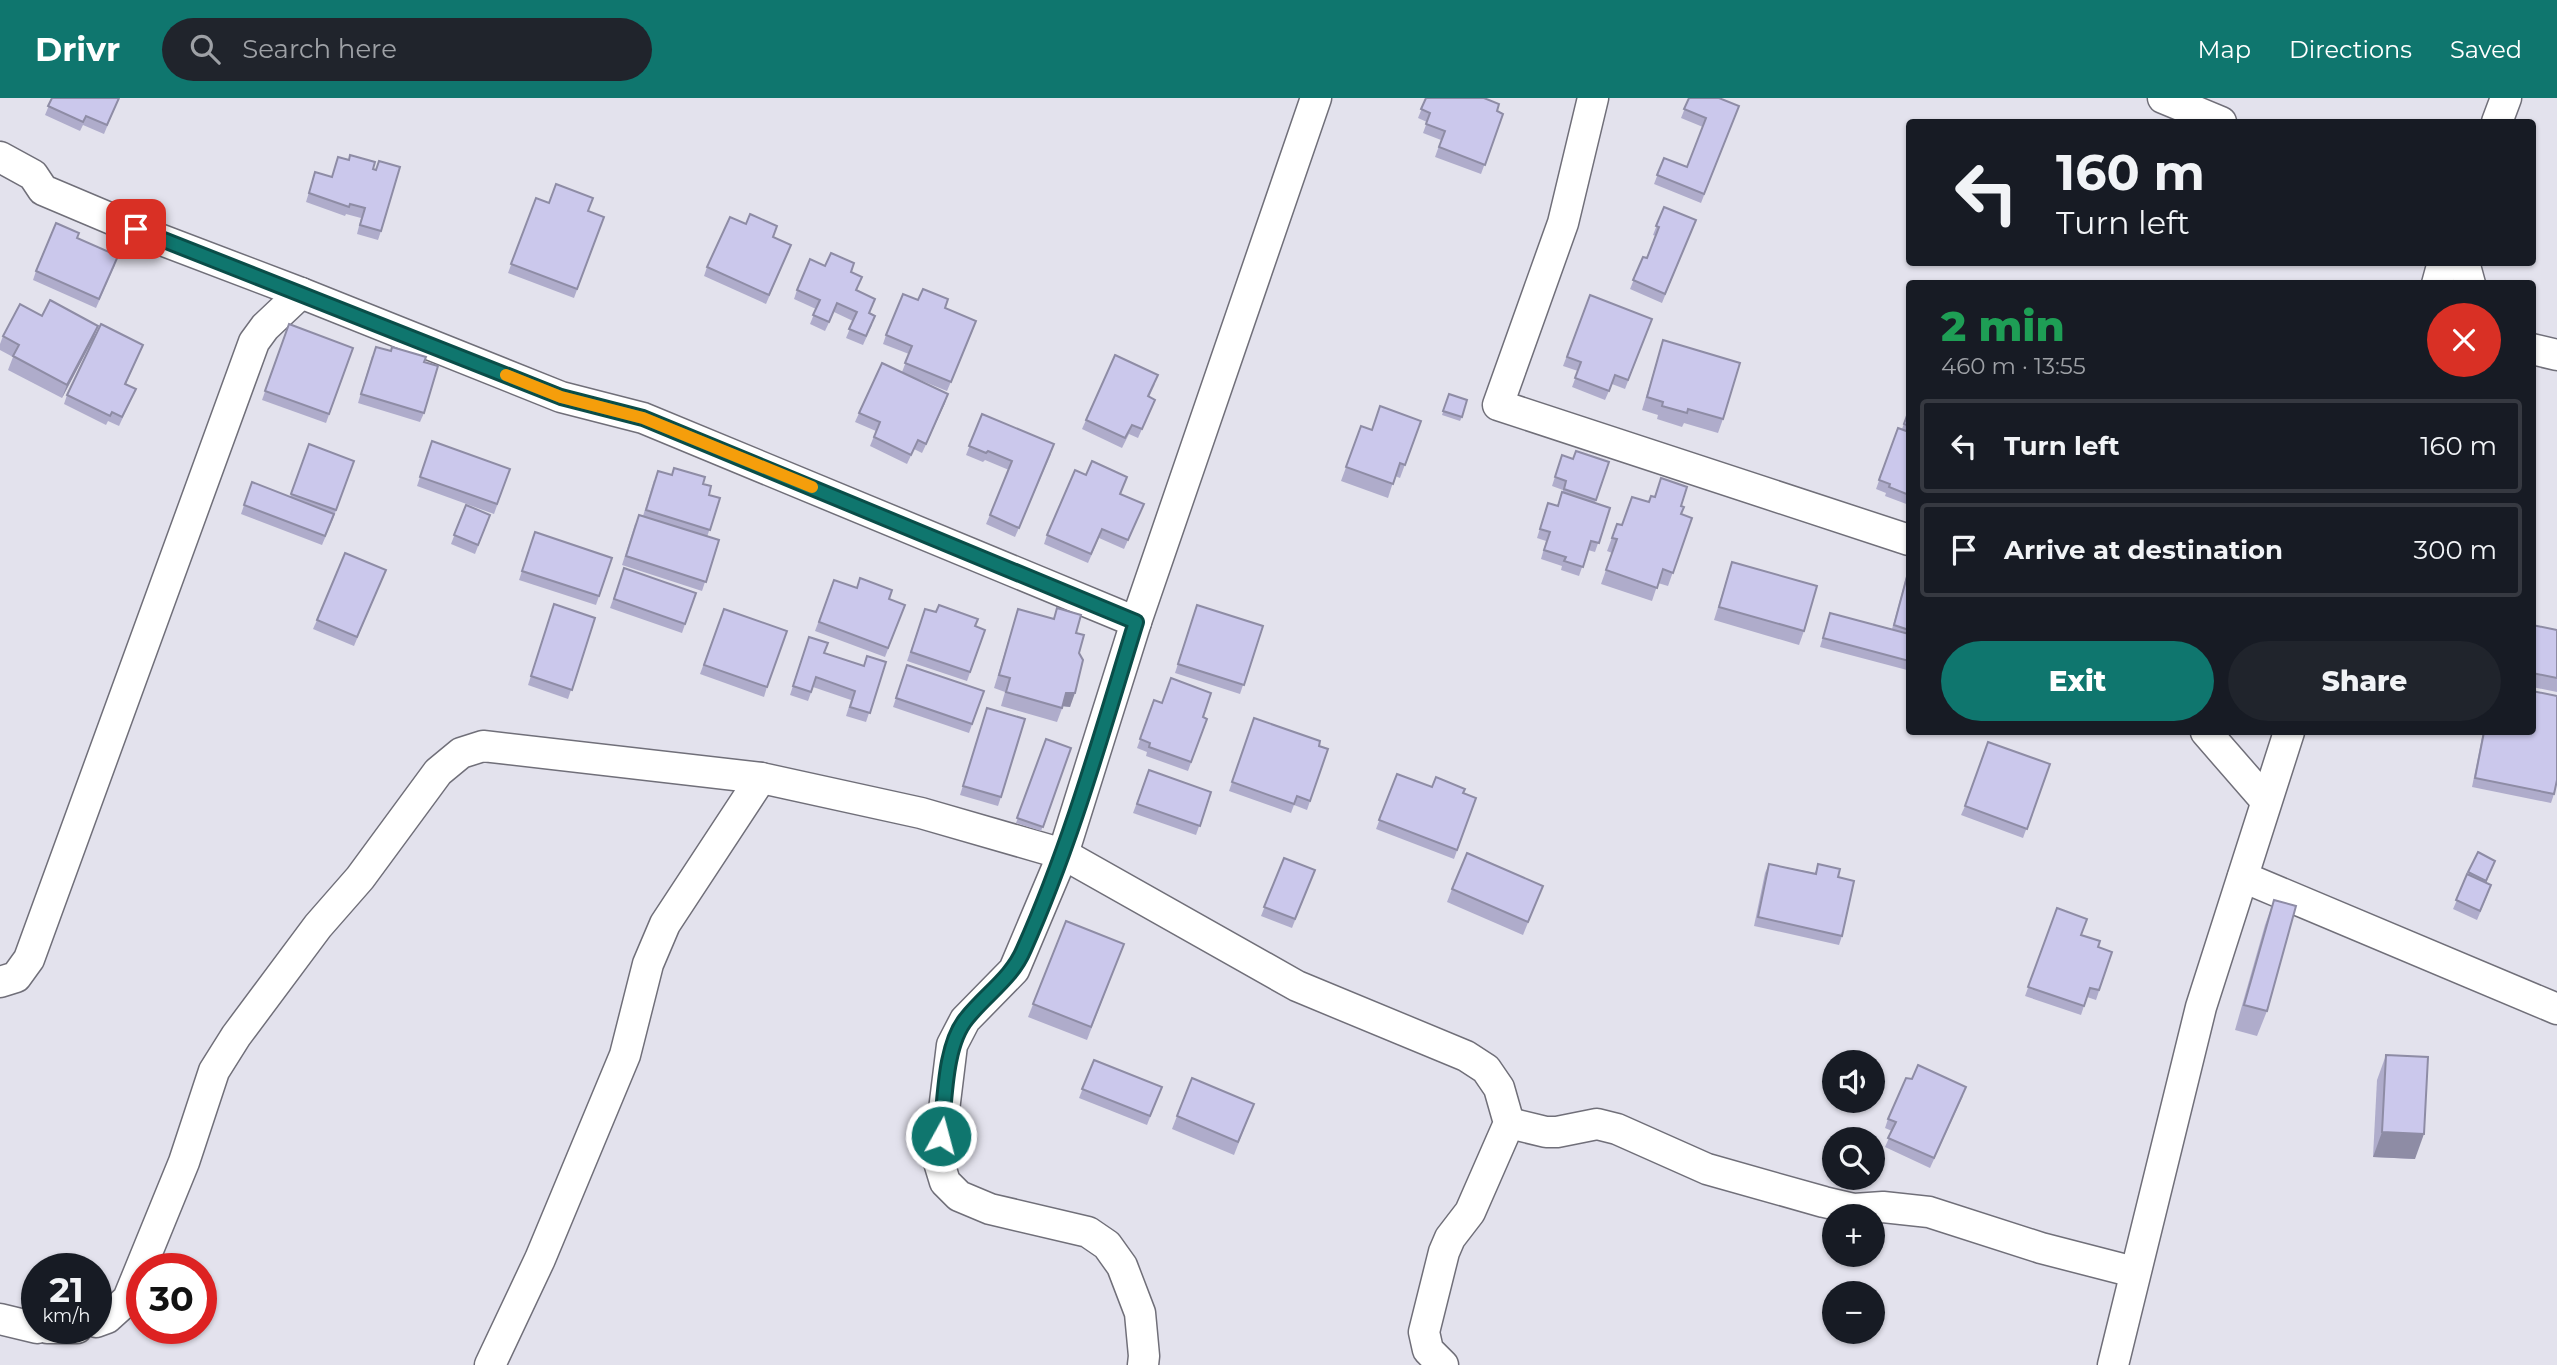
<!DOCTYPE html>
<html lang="en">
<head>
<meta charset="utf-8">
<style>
  body { margin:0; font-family:Montserrat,sans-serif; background:#20242c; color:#f1f3f6; height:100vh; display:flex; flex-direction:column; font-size:26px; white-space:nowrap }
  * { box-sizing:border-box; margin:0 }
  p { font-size:23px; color:#9ea1a6 }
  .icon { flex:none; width:38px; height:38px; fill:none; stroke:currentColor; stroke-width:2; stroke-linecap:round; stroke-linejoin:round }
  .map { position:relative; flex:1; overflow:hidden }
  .side { position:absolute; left:1906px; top:182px; width:630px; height:455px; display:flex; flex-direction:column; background:#171b24; border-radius:7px; box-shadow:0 2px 5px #0004 }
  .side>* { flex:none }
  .top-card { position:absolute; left:1906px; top:21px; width:630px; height:147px; border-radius:7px; box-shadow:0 2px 5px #0004; background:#171b24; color:#f1f3f6; overflow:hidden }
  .fabs { position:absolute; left:1822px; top:952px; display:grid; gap:14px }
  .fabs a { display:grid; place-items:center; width:63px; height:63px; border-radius:50%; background:#171b24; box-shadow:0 2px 5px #0004; font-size:35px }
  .speed { position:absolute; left:21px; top:1155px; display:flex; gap:14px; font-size:35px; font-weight:700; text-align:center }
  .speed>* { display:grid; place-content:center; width:91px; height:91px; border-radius:50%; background:#171b24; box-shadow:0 2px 5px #0004; line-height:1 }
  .speed small { font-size:18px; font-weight:400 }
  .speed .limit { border:10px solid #d22; background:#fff; color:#111 }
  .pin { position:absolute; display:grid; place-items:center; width:60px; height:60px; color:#fff; margin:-30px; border-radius:14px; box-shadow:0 4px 10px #0006 }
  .me { position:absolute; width:77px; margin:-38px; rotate:7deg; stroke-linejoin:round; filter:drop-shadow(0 0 5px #0008) }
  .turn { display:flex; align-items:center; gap:24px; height:147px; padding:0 35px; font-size:32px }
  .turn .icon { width:91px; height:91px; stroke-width:2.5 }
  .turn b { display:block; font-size:49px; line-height:60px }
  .round { display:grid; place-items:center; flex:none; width:74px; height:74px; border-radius:37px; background:#20242c }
  .head { display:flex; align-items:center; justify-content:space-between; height:119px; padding:0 35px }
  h1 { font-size:42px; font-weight:800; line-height:52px; color:#1e9e55 }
  .action { display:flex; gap:14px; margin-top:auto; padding:14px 35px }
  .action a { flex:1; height:80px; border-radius:42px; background:#0f766e; color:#fff; font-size:28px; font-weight:800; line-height:80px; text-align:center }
  .action a+a { background:#20242c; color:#f1f3f6 }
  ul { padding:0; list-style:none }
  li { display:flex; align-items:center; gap:21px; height:94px; margin:0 14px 10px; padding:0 21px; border:4px solid #363941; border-radius:7px }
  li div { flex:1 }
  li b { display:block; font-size:26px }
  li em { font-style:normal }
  header { display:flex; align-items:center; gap:42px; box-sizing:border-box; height:98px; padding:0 35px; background:#0f766e; color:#fff }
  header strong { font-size:33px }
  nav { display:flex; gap:38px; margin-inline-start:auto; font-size:24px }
  .search { width:490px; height:63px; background:#20242c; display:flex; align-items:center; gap:18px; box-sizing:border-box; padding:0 24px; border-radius:38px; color:#9ea1a6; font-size:26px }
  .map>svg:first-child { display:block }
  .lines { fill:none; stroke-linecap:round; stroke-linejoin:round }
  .minor-casing { stroke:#706f79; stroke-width:33 }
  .minor { stroke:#fff; stroke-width:30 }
  .wall { fill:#afaccb }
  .shaded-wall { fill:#8e8ca5 }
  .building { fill:#cbc8ec; stroke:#8e8ca5; stroke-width:2 }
  .route-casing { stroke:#0a4d48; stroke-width:18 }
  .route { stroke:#0f766e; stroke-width:12 }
  .slow { stroke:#f59e0b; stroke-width:12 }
</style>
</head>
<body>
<header>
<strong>Drivr</strong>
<div class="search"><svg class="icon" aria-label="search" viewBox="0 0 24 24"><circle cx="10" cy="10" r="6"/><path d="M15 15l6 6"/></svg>Search here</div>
<nav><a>Map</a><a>Directions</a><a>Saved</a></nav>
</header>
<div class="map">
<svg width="2557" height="1267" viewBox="0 0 2557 1267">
  <rect width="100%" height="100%" fill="#e3e2ed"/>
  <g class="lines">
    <g class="minor-casing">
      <g id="minor">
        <polyline points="1593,0 1563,125 1498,307 1909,442"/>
        <polyline points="2163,0 2221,24"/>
        <polyline points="2497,24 2506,0"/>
        <polyline points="0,59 33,77 43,92 159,141 301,195 561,299 643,320 1136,524"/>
        <polyline points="2464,164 2470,186"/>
        <polyline points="2437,186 2443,164"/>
        <polyline points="2532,251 2557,257"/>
        <polyline points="2206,634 2266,703"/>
        <polyline points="2243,779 2557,911"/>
        <polyline points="0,884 16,879 29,861 254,244 265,229 301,195"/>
        <polyline points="1509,1025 1546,1034 1557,1034 1597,1026 1617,1031 1707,1071 1824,1104 1854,1111 1883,1109 1929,1114 2041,1150 2134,1174"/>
        <polyline points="0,1221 37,1230"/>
        <polyline points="96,1224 107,1220 128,1201 184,1064 214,973 236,938 318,828 360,780 438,674 461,655 483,648 761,680 921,715 1063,756 1297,888 1466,958 1486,971 1499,990 1509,1025 1470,1114 1450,1140 1444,1154 1424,1234 1428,1252 1443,1267"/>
        <polyline points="47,1230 77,1230"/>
        <polyline points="490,1267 540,1161 625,957 648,866 665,826 761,680"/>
        <polyline points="1143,1267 1144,1258 1140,1215 1122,1168 1107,1147 1088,1134 990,1111 959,1098 945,1084 938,1061 952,947 965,922 1014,872 1063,756 1136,524 1316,0"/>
        <polyline points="2113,1267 2201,909 2289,634"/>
      </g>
    </g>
    <use href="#minor" class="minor"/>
  </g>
  <g class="wall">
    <polygon points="52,0 119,0 104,36 83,27 80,33 45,17"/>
    <polygon points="1426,0 1497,13 1503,16 1481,76 1435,59 1441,42 1423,35 1427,24 1418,20"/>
    <polygon points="1689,0 1739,8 1701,105 1654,86 1664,60 1687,69 1703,29 1681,20"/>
    <polygon points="350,57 373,71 381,133 378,142 357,136 361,120 346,116 345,118 306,104 315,74 332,79 338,59 349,62"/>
    <polygon points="536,100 549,105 588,113 604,119 574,200 508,175"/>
    <polygon points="1664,109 1692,132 1662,205 1630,191 1643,159 1647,160 1656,138 1653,137"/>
    <polygon points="773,139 791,147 766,206 704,178 707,169"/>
    <polygon points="77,140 115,167 96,210 33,182 36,173"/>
    <polygon points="825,168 851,174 857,193 869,215 872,227 863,247 846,240 853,223 834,214 825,233 810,226 816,211 794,201 797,192"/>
    <polygon points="1590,197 1652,221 1625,291 1612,286 1605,302 1572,289 1578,273 1563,268"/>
    <polygon points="945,210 973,232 947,293 905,276 945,305 922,355 914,351 907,366 870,348 876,333 855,324 859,315 902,274 909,256 883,246 886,237"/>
    <polygon points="42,218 98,228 93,241 62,300 8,272 13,259 0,252 0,246 3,238"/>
    <polygon points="289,226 353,250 326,325 262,302"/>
    <polygon points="1663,242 1723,321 1718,335 1684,325 1682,329 1657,321 1658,317 1642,312"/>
    <polygon points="143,247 126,286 136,291 119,328 108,323 106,327 64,306 67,297"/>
    <polygon points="372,258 424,264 424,315 420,324 358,305"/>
    <polygon points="1155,286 1149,299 1155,302 1138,340 1129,336 1122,350 1082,331 1086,322"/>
    <polygon points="1449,296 1462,319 1460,323 1442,317"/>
    <polygon points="1909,312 1909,407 1885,398 1886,395 1876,391 1898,330 1902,331"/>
    <polygon points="982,316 1051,356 1015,439 986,426 1009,372 985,362 983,364 966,357"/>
    <polygon points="1421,323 1400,380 1395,378 1388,400 1341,383 1361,328 1372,332"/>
    <polygon points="432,343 510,371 494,416 417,388"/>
    <polygon points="309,346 354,363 333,421 322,447 241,416 252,384 290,399"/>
    <polygon points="1562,357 1573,361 1609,364 1595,405 1610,410 1595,454 1588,452 1579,478 1561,472 1562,468 1541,461 1546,443 1537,440 1545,414 1558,408 1563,392 1552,388"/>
    <polygon points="654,382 703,386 709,397 720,400 707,439 719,442 702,493 622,467 635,426 643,418"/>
    <polygon points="1121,396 1144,406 1124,451 1099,440 1088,465 1044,446 1047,437"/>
    <polygon points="1649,404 1681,408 1681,416 1692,420 1668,488 1658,485 1652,503 1601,486 1612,455 1607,453 1617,426 1622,427"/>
    <polygon points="466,407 490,417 475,456 451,446"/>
    <polygon points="535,434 612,460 596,507 519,482"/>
    <polygon points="1732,464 1804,533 1799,547 1714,522"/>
    <polygon points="1909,468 1909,565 1907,572 1820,549 1830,515 1892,531"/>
    <polygon points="624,470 696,495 682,535 610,510"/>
    <polygon points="382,481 354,548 313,531 317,522"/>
    <polygon points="834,482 905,507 885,559 815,533"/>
    <polygon points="554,506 595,520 568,601 528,587"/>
    <polygon points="1197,507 1263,528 1240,596 1175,575"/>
    <polygon points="1057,510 1076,535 1079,555 1070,609 1063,608 1057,624 1001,608 1005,594 994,590 1018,511 1053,521"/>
    <polygon points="724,511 767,589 764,599 700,576"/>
    <polygon points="925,511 985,532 967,583 907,563"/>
    <polygon points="2532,527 2557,532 2557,594 2532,589"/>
    <polygon points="809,539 824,555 864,568 886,564 866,624 846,618 851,602 813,589 808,603 790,597"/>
    <polygon points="907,567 984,593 969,635 893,609"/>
    <polygon points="1154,602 1207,621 1188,673 1146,658 1147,654 1137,650"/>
    <polygon points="987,610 1001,699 998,708 960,697"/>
    <polygon points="1254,620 1328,651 1307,712 1294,707 1291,715 1229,693"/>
    <polygon points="2483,634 2532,634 2554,696 2551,705 2472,689"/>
    <polygon points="1046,641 1071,650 1041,733 1016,725"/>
    <polygon points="2050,666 2023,740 1961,717 1965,708"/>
    <polygon points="1149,672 1211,694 1196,737 1133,715"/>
    <polygon points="1397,676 1432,689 1463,695 1476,700 1454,761 1376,731"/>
    <polygon points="2478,754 2495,763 2486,785 2488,796 2477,822 2453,811"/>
    <polygon points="1284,760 1315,772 1292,830 1261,818"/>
    <polygon points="1769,766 1815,775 1818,766 1838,779 1842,838 1839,847 1754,828 1765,775"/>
    <polygon points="1543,788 1523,837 1447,804 1452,791"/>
    <polygon points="2274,802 2267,913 2257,938 2235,932 2265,827"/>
    <polygon points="2057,810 2081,837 2098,849 2112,854 2096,902 2087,899 2081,917 2025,898"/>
    <polygon points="1066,823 1124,846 1087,942 1028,919"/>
    <polygon points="2386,957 2415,1061 2373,1059 2377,982"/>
    <polygon points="1094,962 1162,989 1147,1027 1079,1000"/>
    <polygon points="1963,998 1930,1070 1885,1049 1892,1033 1885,1030 1888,1021"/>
    <polygon points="1254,1006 1234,1057 1172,1031 1177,1018"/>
  </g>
  <g class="shaded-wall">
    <polygon points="98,228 93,241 62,300 67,287"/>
    <polygon points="948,296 945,305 922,355 926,346"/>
    <polygon points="1066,595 1075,595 1070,609 1061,608"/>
    <polygon points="2382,1034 2424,1036 2415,1061 2373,1059"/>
  </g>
  <g class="building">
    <polygon points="52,0 119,0 107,27 86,18 83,24 48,8"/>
    <polygon points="1426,0 1484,0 1499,6 1497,13 1503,16 1485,67 1439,49 1445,33 1426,26 1430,15 1421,11"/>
    <polygon points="1689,0 1719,0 1739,8 1704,96 1657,77 1664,60 1687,69 1706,20 1684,11"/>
    <polygon points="350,57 375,64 373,71 376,72 379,63 400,69 381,133 360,127 365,110 350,106 349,109 309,95 315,74 332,79 338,59 349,62"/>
    <polygon points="556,86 593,100 588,113 604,119 577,191 511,166 536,100 549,105"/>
    <polygon points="1664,109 1696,122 1665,196 1633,182 1643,159 1647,160 1659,129 1656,128"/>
    <polygon points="750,116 777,128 773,139 791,147 769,197 707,169 730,119 746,126"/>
    <polygon points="56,125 79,135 77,140 118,158 99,201 36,173"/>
    <polygon points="831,155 854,165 851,174 862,179 856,192 875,201 869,215 875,218 866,238 849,231 857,214 837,205 829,224 813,217 820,202 797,192 810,161 825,168"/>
    <polygon points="923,191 948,201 945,210 976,223 951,284 905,265 912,248 886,237 903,196 918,202"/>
    <polygon points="1590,197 1652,221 1628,282 1615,277 1609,293 1575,280 1581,264 1567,259"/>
    <polygon points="50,202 98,228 67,287 13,258 19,247 3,238 20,206 42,218"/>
    <polygon points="101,226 143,247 125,286 136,291 122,319 112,314 110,318 67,297"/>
    <polygon points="289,226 353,250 329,316 265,293"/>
    <polygon points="1663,242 1740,265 1723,321 1688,311 1687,315 1662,308 1663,304 1647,299"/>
    <polygon points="376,249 391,253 392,249 426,259 424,264 438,268 424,315 361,296"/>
    <polygon points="1115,257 1158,277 1148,298 1155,302 1142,331 1132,327 1125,340 1086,322"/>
    <polygon points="882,265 948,296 926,346 918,342 911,357 874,339 880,324 859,315"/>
    <polygon points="1449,296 1467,302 1462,319 1443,313"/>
    <polygon points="1380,308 1421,323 1405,367 1400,365 1393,386 1346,369 1361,328 1372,332"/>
    <polygon points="1909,312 1909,328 1904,326"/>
    <polygon points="982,316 1054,346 1019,430 990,417 1012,363 988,353 986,355 969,348"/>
    <polygon points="1898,330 1909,334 1909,397 1889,389 1890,386 1879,382"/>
    <polygon points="432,343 510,371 497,406 420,379"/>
    <polygon points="309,346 354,363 336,412 291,396"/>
    <polygon points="1576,353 1609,364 1596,402 1564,391 1566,383 1555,379 1562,357 1573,361"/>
    <polygon points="1092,363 1127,379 1120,396 1144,406 1128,442 1102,431 1091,456 1047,437 1075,372 1086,377"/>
    <polygon points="674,370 705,379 703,386 711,388 709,397 720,400 710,432 646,412 658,373 672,377"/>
    <polygon points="1661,380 1687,389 1681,408 1684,409 1681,416 1692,420 1673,475 1663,471 1657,490 1606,472 1617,441 1612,440 1617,426 1622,427 1632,399 1649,404 1651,398 1655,399"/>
    <polygon points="252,384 334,416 325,438 244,407"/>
    <polygon points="1562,394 1610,410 1599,445 1591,443 1583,469 1564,463 1566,459 1544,452 1550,434 1540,431 1548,405 1558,408"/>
    <polygon points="466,407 490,417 478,447 454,437"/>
    <polygon points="639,417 719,442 706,484 626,458"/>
    <polygon points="535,434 612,460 599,498 522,473"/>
    <polygon points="345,455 386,472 357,539 317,522"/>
    <polygon points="1732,464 1817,488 1804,533 1719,509"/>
    <polygon points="624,470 696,495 685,526 614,501"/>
    <polygon points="1909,471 1909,532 1894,527"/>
    <polygon points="860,480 892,492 889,501 905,507 888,550 819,524 834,482 857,490"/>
    <polygon points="554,506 595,520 572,592 531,578"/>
    <polygon points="939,507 978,521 975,528 985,532 970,574 911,554 925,511 936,514"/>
    <polygon points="1197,507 1263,528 1244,587 1178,566"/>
    <polygon points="1057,510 1081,517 1076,535 1084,537 1079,555 1083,562 1075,595 1066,595 1062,610 1006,594 1010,580 999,577 1018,511 1054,521"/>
    <polygon points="724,511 787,533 767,589 704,567"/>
    <polygon points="1830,515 1909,536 1909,563 1823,540"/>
    <polygon points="2532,527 2557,532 2557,580 2532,575"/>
    <polygon points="809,539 828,545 824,555 864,568 867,558 886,564 870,615 850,609 855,593 816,579 811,594 793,588"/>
    <polygon points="907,567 984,593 972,626 896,600"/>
    <polygon points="1171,580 1211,595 1203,619 1207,621 1191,664 1149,649 1150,645 1140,641 1154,602 1162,605"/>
    <polygon points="2532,593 2557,598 2557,682 2554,696 2475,680 2484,634 2532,634"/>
    <polygon points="987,610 1025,621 1001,699 963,688"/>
    <polygon points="1254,620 1320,643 1319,648 1328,651 1310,703 1297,698 1294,706 1232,684"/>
    <polygon points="1046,641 1071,650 1043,729 1017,720"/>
    <polygon points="1988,644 2050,666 2027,731 1965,708"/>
    <polygon points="1149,672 1211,694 1200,728 1137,706"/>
    <polygon points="1397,676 1432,689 1436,679 1465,691 1463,695 1476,700 1457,752 1379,722"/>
    <polygon points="2478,754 2495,763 2486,783 2468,774"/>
    <polygon points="1467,755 1543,788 1528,824 1452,791"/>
    <polygon points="1284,760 1315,772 1295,821 1264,809"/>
    <polygon points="1769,766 1816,776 1818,766 1840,771 1838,779 1854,783 1842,838 1758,819"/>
    <polygon points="2467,776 2491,787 2480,813 2456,802"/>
    <polygon points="2274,802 2296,808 2267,913 2244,907"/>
    <polygon points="2057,810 2087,821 2081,837 2100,843 2098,849 2112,854 2099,892 2090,890 2084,908 2028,889"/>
    <polygon points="1066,823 1124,846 1091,929 1033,906"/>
    <polygon points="2386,957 2428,959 2424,1036 2382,1034"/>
    <polygon points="1094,962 1162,989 1150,1018 1082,991"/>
    <polygon points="1918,967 1966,989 1934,1060 1888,1040 1896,1024 1888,1021 1906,980 1912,981"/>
    <polygon points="1192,980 1254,1006 1238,1044 1177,1018"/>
  </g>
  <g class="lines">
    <g class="route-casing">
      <path id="route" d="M136 131 561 299 643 320 1136 524C1102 634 1071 746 1024 851 1012 880 986 896 967 920 944 947 945 1004 941 1038"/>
    </g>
    <use href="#route" class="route"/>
    <polyline class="slow" points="506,277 561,299 643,320 812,389"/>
  </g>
</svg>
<div class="fabs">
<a><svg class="icon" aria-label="sound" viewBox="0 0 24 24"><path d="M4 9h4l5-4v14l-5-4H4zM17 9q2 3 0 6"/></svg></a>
<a><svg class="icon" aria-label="search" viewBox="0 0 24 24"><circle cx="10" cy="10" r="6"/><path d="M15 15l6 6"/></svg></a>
<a>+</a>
<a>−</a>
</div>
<div class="speed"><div>21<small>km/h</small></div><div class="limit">30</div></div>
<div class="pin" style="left:136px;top:131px;background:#d93025"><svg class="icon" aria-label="arrive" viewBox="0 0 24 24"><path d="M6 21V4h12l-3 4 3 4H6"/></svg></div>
<svg class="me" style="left:941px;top:1038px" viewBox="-20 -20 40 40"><circle r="17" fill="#0f766e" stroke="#fff" stroke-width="3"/><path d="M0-11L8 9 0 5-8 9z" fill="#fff"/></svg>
<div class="top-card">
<div class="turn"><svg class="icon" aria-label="left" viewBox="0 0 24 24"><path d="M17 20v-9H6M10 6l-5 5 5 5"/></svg><div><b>160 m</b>Turn left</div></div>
</div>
<section class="side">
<div class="head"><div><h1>2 min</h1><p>460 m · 13:55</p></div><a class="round" style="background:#d93025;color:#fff"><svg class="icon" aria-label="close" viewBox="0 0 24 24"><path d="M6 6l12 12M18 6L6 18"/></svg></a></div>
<ul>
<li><svg class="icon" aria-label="left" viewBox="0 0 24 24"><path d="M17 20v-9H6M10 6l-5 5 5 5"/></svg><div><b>Turn left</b></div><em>160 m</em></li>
<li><svg class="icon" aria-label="arrive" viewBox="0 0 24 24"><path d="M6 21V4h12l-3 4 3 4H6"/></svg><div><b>Arrive at destination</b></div><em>300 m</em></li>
</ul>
<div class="action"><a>Exit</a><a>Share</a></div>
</section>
</div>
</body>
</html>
